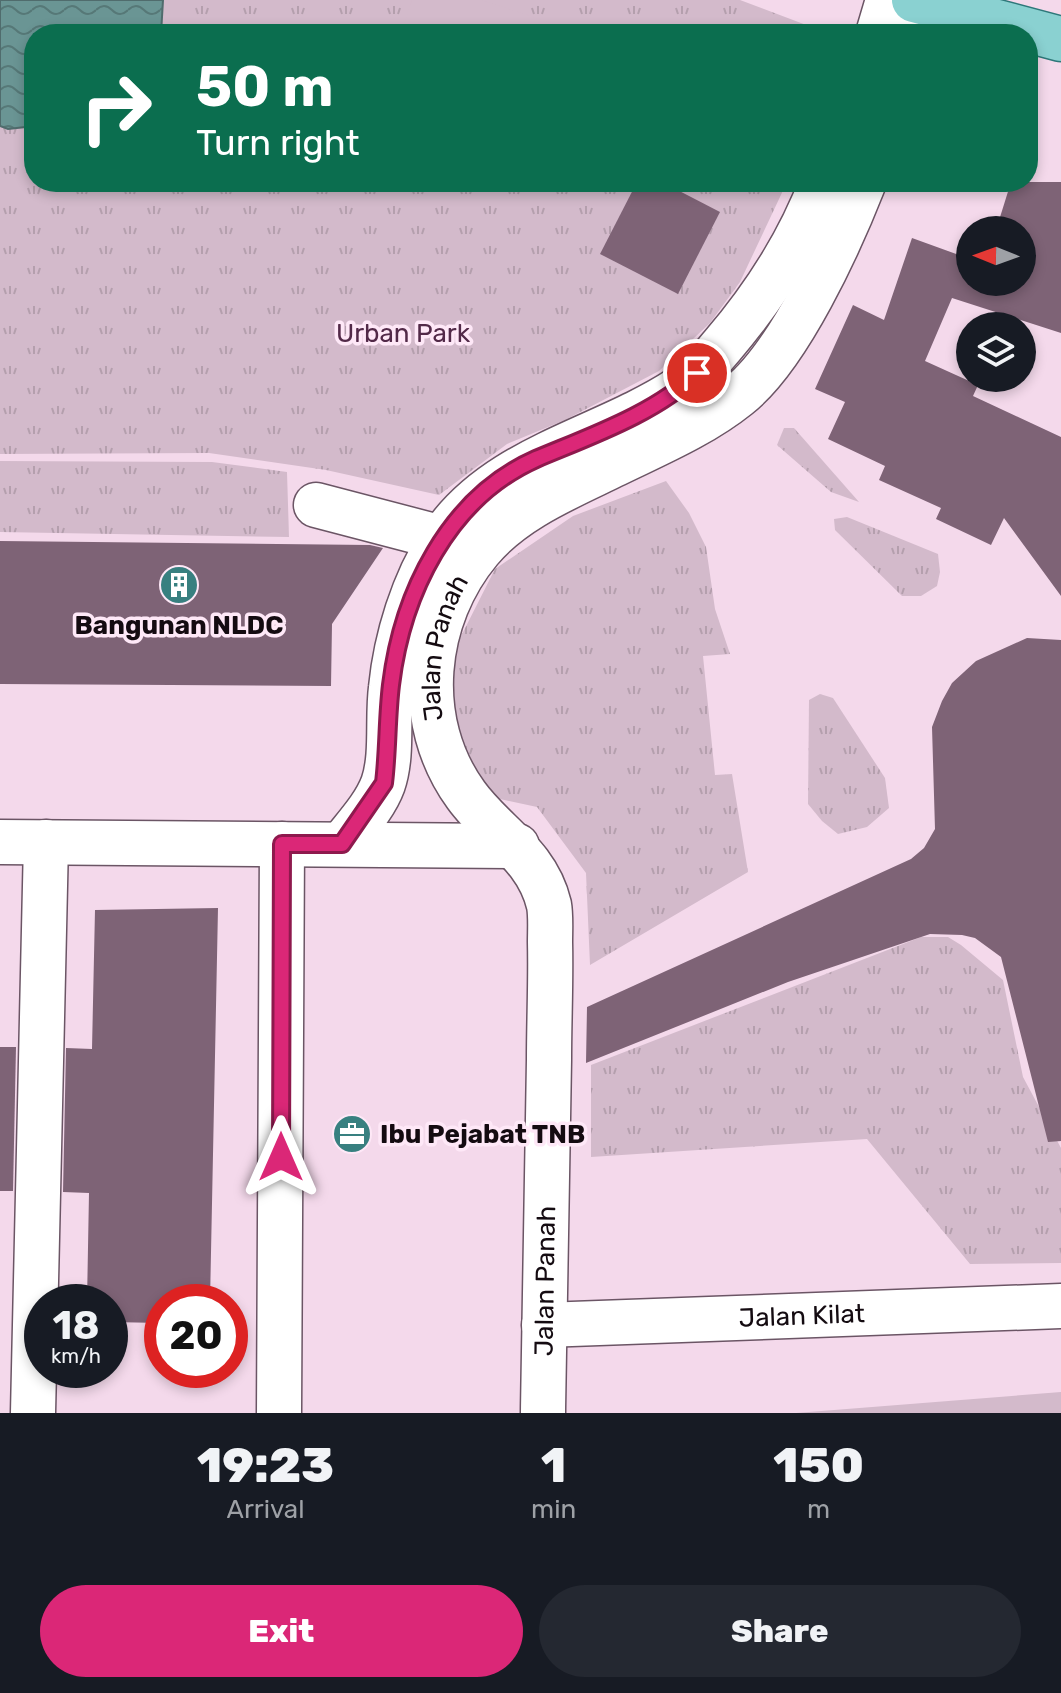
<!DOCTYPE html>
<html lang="en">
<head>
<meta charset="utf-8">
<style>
  body { margin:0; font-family:Rubik,sans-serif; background:#242831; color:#f1f3f6; height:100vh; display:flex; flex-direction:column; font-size:30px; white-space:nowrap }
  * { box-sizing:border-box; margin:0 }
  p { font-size:26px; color:#9ea1a6 }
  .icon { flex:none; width:44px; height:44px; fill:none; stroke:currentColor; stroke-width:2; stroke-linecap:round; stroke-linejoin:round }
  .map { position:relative; height:1413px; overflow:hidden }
  .sheet { display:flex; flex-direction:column; background:#171b24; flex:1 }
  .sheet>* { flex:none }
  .banner { position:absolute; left:24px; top:24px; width:1014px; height:168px; border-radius:32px; box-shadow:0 4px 12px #0003; background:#0b6e4f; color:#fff; overflow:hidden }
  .needle { width:52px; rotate:271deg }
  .fabs { position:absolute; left:956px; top:216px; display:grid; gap:16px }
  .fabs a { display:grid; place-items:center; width:80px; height:80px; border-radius:50%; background:#171b24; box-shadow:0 4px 12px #0003; font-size:40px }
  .speed { position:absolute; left:24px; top:1284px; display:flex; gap:16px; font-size:40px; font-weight:700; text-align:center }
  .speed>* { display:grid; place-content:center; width:104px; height:104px; border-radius:50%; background:#171b24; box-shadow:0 4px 12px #0003; line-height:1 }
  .speed small { font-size:20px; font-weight:400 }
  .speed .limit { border:12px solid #d22; background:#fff; color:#111 }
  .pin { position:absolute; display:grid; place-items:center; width:68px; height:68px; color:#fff; margin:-34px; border:4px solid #fff; border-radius:50%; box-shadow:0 2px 8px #0007 }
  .me { position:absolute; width:88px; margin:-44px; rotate:0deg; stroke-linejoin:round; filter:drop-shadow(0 0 6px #0008) }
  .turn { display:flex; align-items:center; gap:28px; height:168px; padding:0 40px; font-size:36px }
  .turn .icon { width:104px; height:104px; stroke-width:2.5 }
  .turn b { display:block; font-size:56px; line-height:68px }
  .eta { display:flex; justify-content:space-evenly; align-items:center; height:136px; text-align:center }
  .eta b { font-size:48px; font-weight:800; line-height:56px }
  .action { display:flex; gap:16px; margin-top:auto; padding:16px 40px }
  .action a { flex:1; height:92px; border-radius:48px; background:#db2777; color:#fff; font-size:32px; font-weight:800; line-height:92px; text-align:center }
  .action a+a { background:#242831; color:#f1f3f6 }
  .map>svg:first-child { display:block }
  .grass { fill:url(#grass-tufts) }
  .pitch { fill:#d3bacb }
  .water { fill:url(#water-waves); stroke:#506c6d; stroke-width:2 }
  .building { fill:#7e6376 }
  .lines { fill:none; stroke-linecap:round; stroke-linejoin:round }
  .minor-casing { stroke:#6b5565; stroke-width:47 }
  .major-casing { stroke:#2e787a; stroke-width:47 }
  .minor { stroke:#fff; stroke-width:44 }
  .major { stroke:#8ad1d1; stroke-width:44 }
  .route-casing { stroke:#8e194d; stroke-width:20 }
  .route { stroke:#db2777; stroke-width:14 }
  .labels { text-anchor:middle; stroke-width:7; stroke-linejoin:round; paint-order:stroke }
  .park-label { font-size:26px; fill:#522948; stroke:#fee8f7 }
  .poi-label { font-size:26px; font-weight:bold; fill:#140b11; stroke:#fee8f7 }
  .street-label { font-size:26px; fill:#140b11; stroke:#fee8f7 }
</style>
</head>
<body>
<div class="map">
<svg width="1061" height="1413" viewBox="0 0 1061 1413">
  <defs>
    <pattern id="grass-tufts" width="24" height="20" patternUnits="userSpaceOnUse" patternTransform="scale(2)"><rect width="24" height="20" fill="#d3bacb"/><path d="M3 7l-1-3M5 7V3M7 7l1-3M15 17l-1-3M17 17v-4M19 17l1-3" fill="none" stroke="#b49fad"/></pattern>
    <pattern id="water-waves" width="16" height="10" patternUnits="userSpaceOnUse" patternTransform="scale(2)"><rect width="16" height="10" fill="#6a9594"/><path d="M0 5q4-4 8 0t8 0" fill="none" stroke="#567877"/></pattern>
  </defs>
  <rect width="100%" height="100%" fill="#f4d9eb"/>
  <g class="grass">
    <polygon points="0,0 740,0 830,34 34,34 34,182 787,182 740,282 710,323 659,371 565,420 507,444 439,495 326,470 209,453 0,454"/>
    <polygon points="784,428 794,428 859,502 831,492 777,445"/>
    <polygon points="0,461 212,462 287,472 289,537 0,532"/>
    <polygon points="666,481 689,513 706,547 715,609 730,654 703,656 715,775 732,774 748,872 590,965 586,873 537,807 491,797 456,748 447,708 455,648 495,569 573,516"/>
    <polygon points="847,517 938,554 940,572 937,586 921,596 902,596 835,530 834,519"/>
    <polygon points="820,694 833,698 885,778 889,808 867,827 838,834 822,821 808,804 809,700"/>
    <polygon points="921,937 948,937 961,945 1003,980 1023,1077 1061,1148 1061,1263 970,1264 867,1139 591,1157 591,1065"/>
  </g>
  <g class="pitch">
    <polygon points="412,0 481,0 583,33 401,34"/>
    <polygon points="1061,1392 1061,1413 796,1413"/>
  </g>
  <polygon class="water" points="0,0 163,0 161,34 34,34 34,126 8,129 0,126"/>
  <g class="building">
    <polygon points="637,182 662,182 720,212 678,294 600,254"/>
    <polygon points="1011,182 1061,182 1061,333 952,298 925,361 978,385 973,396 1061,437 1061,596 1004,518 991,545 936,519 941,508 879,480 885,466 828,439 845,402 815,389 853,305 884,320 912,238 970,259 970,282 1022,282 1022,230 996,230"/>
    <polygon points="0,541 370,545 383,548 332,624 331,686 0,684"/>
    <polygon points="1027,638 1061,640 1061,1141 1048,1142 1001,957 975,938 962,935 930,934 788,982 586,1063 587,1007 911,859 924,848 935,829 932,727 942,701 952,683 976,661"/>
    <polygon points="218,908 210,1302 162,1302 162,1323 110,1322 110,1302 87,1302 89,1193 63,1192 66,1048 92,1049 95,910"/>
    <polygon points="0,1047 16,1047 13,1191 0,1191"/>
  </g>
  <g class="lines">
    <g class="minor-casing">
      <g id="minor">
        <polyline points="878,34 888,0"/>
        <polyline points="921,34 930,4"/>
        <polyline points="316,505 442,538"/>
        <polyline points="0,842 517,846"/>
        <path d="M342 844C356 826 375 806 383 784 393 755 387 718 391 688 396 638 413 582 441 539 495 457 601 440 679 389 695 379 709 361 722 346 764 297 799 243 822 182"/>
        <path id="s1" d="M544 1325 1061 1306"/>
        <polyline points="33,1413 46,842"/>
        <polyline points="279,1413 282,844"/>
        <path id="s2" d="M543 1413C544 1295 547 1177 549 1060 549 1020 551 981 550 942 550 930 551 916 549 905 537 854 494 834 466 795 412 721 423 618 480 550 514 509 569 487 616 464 657 444 702 425 738 396 789 356 840 243 864 182"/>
      </g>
    </g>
    <g class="major-casing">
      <polyline id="major" points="914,0 1061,39"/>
    </g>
    <use href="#minor" class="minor"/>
    <use href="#major" class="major"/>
  </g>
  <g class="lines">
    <g class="route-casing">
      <path id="route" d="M281 1157 282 844H342L384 783C388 750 387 718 391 685 402 594 448 498 536 459 588 437 657 413 697 373"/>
    </g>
    <use href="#route" class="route"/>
  </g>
  <defs>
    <g id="building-disc" transform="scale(2)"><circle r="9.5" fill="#388080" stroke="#fee8f7"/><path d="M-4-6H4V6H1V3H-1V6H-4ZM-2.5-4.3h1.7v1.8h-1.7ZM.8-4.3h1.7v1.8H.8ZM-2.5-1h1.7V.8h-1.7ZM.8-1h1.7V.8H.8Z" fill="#fff"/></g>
    <g id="office-disc" transform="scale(2)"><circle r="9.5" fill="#388080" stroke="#fee8f7"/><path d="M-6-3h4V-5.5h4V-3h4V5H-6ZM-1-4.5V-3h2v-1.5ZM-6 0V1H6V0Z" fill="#fff"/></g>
  </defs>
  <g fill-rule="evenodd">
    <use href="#building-disc" x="179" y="585"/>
    <use href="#office-disc" x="352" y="1134"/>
  </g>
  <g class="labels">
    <g class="park-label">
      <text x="403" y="342">Urban Park</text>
    </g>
    <g class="poi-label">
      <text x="179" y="634">Bangunan NLDC</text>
      <text x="380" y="1143" text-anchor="start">Ibu Pejabat TNB</text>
    </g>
    <g class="street-label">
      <text dy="9" stroke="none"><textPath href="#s2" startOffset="804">Jalan Panah</textPath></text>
      <text dy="9" stroke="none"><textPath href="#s2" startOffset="132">Jalan Panah</textPath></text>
      <text dy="9" stroke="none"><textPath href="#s1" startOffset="258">Jalan Kilat</textPath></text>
    </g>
  </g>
</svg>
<div class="fabs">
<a><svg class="needle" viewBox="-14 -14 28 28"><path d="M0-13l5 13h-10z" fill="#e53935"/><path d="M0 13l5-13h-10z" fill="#9ea1a6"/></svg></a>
<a><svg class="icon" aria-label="layers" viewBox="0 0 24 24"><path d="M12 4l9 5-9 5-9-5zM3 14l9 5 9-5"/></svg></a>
</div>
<div class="speed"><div>18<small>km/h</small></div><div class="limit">20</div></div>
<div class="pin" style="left:697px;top:373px;background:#d93025"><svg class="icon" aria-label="arrive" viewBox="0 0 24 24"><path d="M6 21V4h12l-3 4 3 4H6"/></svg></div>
<svg class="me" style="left:281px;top:1157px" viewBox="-20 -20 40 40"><path d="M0-17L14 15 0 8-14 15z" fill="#db2777" stroke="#fff" stroke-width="4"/></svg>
<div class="banner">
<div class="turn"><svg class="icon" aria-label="right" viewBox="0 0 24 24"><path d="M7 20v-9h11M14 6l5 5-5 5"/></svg><div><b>50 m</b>Turn right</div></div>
</div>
</div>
<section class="sheet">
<div class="eta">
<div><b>19:23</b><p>Arrival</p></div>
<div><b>1</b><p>min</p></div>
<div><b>150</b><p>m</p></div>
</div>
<div class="action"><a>Exit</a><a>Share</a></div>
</section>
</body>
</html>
